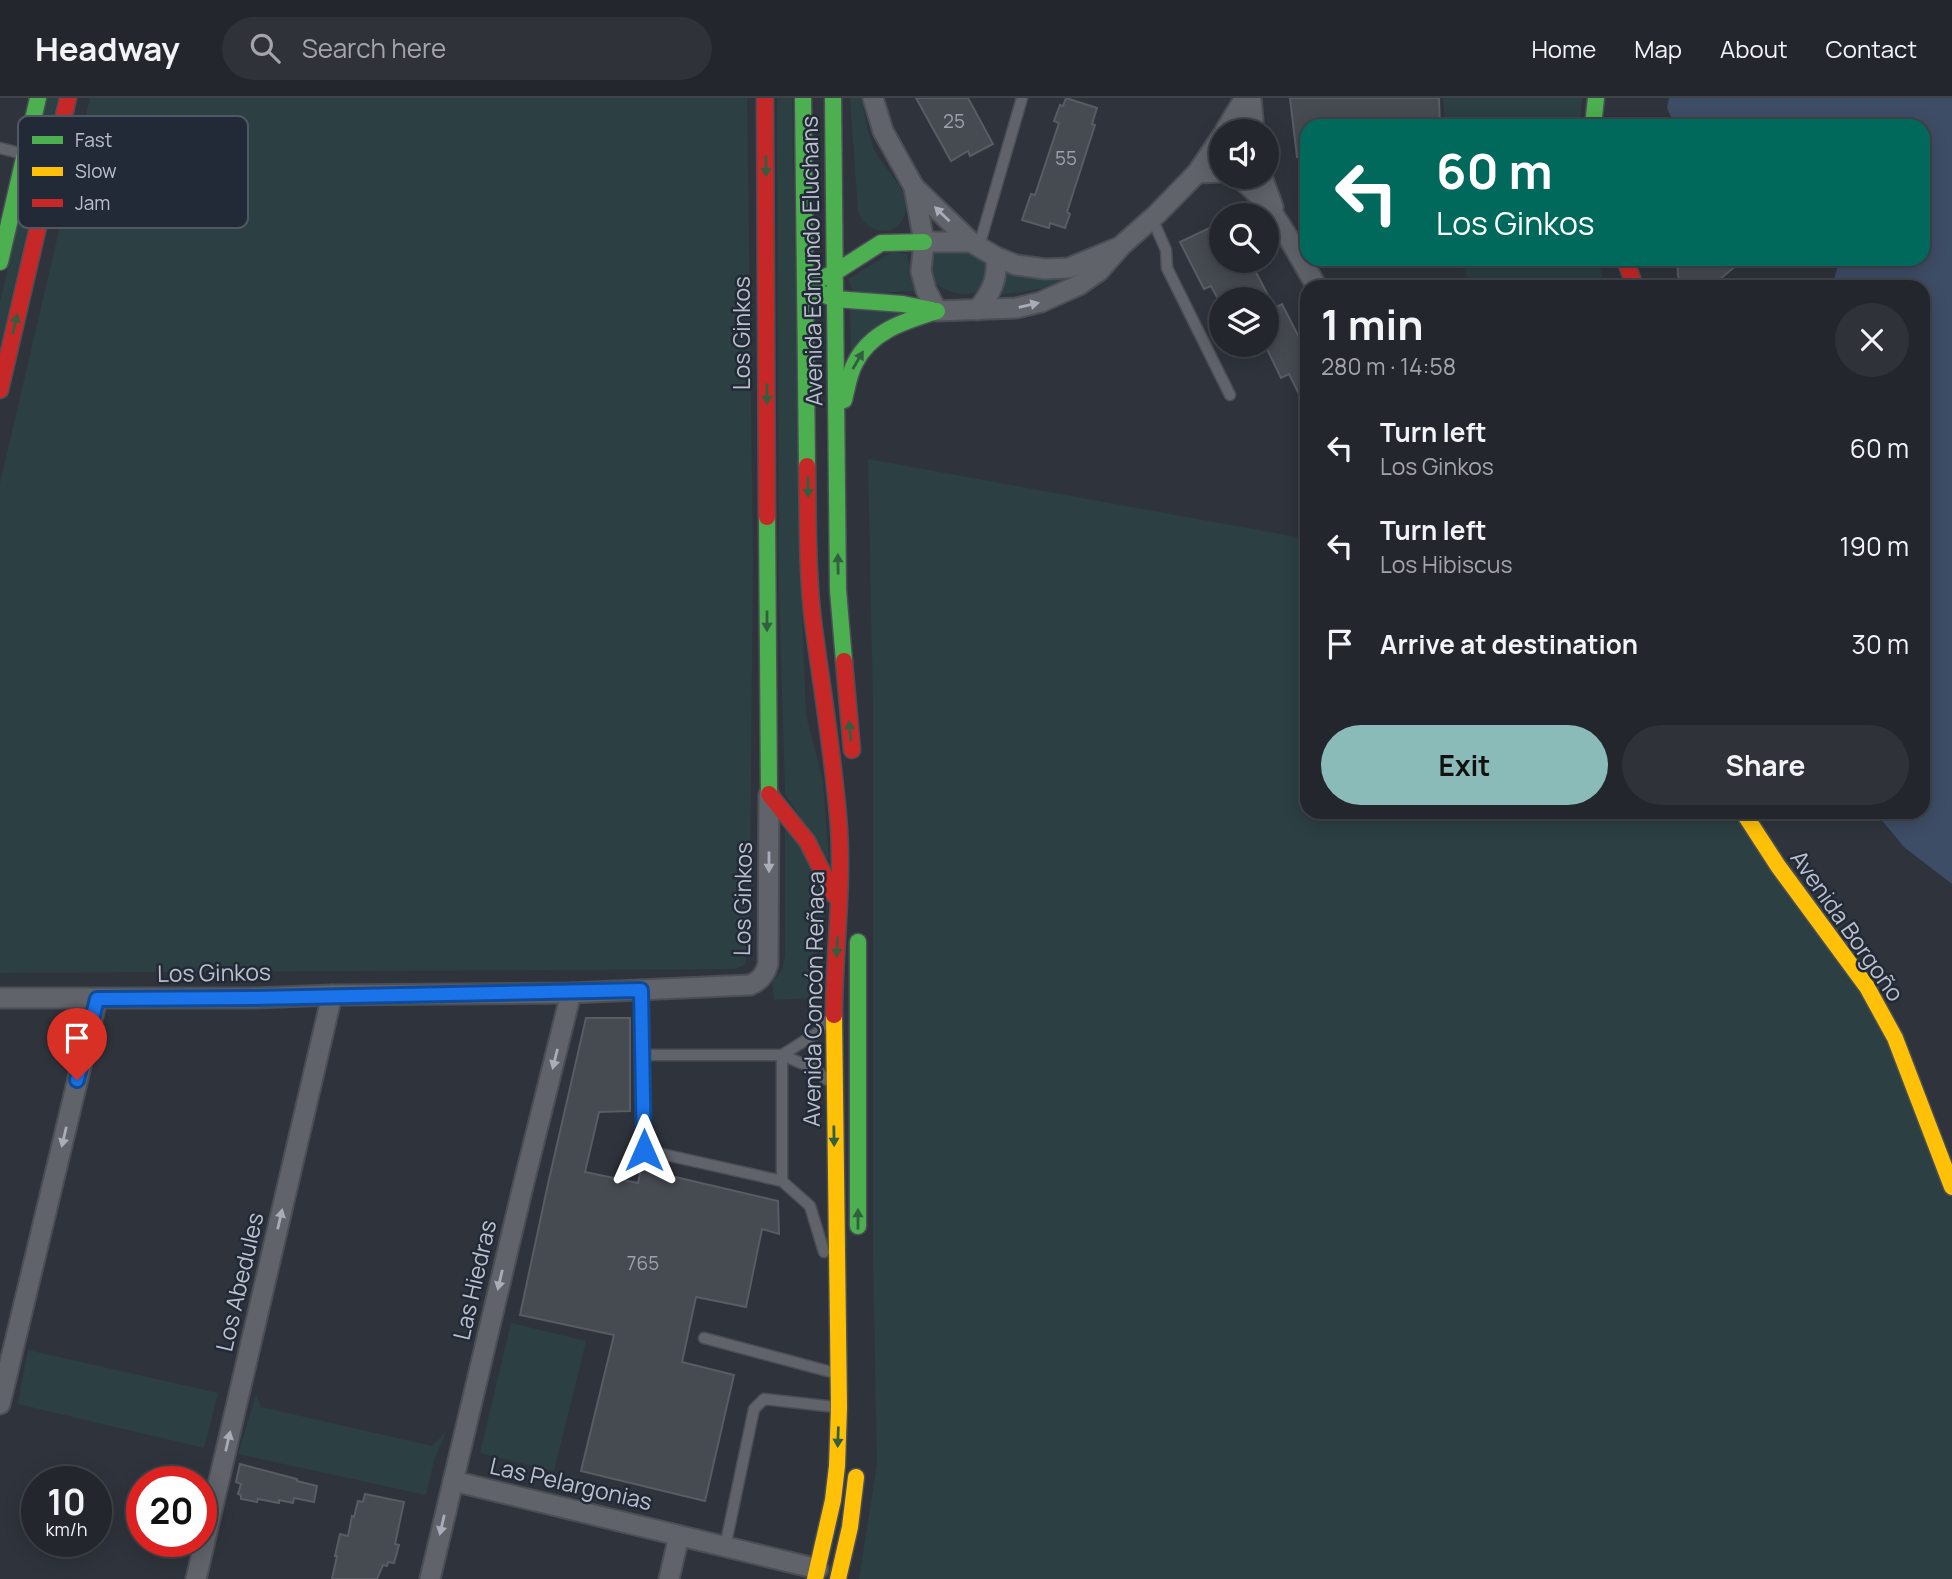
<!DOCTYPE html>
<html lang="en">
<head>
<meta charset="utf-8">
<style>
  body { margin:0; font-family:Manrope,sans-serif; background:#2f3339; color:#f1f3f6; height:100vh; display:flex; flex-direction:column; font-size:26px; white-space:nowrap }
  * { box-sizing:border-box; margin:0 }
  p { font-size:23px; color:#a3a5aa }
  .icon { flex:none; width:38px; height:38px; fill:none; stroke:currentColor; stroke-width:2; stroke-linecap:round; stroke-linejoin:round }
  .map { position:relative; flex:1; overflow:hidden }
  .drawer { position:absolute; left:1300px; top:182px; width:630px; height:539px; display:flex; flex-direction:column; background:#23272d; border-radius:21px; box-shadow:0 4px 18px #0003,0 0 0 2px #404449 }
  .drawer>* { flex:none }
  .top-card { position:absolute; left:1300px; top:21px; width:630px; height:147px; border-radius:21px; box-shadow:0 4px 18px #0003,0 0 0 2px #404449; background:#00695c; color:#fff; overflow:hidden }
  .tools { position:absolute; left:1209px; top:21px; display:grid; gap:14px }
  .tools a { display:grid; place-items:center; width:70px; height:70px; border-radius:50%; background:#23272d; box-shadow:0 4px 18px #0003,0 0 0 2px #404449; font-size:35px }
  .speed { position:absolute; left:21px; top:1368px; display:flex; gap:14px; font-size:35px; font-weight:700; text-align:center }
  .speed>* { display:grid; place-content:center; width:91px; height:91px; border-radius:50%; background:#23272d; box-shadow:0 4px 18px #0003,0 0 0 2px #404449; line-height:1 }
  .speed small { font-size:18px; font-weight:400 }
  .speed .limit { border:10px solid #d22; background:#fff; color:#111 }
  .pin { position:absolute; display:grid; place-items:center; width:60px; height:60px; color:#fff; margin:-72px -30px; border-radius:50% 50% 50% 0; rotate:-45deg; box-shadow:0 0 7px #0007 }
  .pin .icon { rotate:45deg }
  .me { position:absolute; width:77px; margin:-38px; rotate:0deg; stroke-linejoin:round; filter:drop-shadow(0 0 5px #0008) }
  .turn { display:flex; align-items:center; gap:24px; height:147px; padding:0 21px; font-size:32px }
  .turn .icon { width:91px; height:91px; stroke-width:2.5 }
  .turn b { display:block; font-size:49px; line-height:60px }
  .round { display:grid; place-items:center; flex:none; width:74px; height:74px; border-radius:37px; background:#2f3339 }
  .head { display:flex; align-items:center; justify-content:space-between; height:119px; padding:0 21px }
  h1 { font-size:42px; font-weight:700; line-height:52px }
  .button { display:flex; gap:14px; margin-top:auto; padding:14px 21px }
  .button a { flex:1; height:80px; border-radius:42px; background:#8bbbb9; color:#111; font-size:28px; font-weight:700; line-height:80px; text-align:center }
  .button a+a { background:#2f3339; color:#f1f3f6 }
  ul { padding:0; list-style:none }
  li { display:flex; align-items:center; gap:21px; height:98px; padding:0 21px }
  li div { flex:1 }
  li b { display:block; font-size:26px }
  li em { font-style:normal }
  header { display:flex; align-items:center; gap:42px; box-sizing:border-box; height:98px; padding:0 35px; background:#23272d; border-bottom:2px solid #404449 }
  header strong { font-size:33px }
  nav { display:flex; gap:38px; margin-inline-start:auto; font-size:24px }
  .search { width:490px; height:63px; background:#2f3339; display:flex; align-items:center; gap:18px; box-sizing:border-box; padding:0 24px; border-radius:38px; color:#a3a5aa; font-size:26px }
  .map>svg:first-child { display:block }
  .green { fill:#2c3f43 }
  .water { fill:#3e4d66 }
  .building { fill:#464a51; stroke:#585c63; stroke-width:2 }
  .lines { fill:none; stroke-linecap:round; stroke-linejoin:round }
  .lane-casing { stroke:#4b4f55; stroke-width:13 }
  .street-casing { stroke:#4b4f55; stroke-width:23 }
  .fast-casing { stroke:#4b4f55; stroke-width:19 }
  .slow-casing { stroke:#4b4f55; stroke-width:19 }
  .jam-casing { stroke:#4b4f55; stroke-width:19 }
  .lane { stroke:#60636a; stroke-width:10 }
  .street { stroke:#60636a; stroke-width:19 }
  .fast { stroke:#4caf50; stroke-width:16 }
  .slow { stroke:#ffc107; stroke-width:16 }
  .jam { stroke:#c62828; stroke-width:16 }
  .oneway { fill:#335f41 }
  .oneway2 { fill:#a9adb8 }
  .route-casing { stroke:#114b97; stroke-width:18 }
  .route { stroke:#1a73e8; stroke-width:12 }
  .labels { text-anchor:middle; stroke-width:5; stroke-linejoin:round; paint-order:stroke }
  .number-label { font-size:19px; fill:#9ea2ad }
  .street-label { font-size:23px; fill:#bbc0cc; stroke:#222a37 }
  .key { fill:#222a37; stroke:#505764; stroke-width:2 }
  .key-label { font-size:19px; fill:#bbc0cc }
</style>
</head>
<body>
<header>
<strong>Headway</strong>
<div class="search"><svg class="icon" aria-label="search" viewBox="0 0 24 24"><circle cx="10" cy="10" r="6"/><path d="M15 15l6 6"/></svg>Search here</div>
<nav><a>Home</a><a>Map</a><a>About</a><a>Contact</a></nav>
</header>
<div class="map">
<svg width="1952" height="1481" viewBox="0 0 1952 1481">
  <rect width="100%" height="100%" fill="#2f343c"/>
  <g class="green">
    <polygon points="47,0 58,0 0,248 0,204"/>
    <polygon points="90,0 747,0 753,459 750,787 748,848 745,866 735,871 0,875 0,385"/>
    <polygon points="777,0 792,0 801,490 806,617 823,684 829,763 785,696 779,491"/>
    <path d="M850 0H861C865 16 868 39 875 53 880 63 888 71 894 80 900 89 907 98 906 110 903 141 867 138 858 114Z"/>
    <polygon points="1443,0 1582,0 1580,28 1445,28"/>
    <path d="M944 153C963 154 976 155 989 170L984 191C965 202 944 194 929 180L932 156Z"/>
    <polygon points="892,154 907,156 916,193 854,196 848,181"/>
    <polygon points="1461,161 1598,161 1605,189 1470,189"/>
    <polygon points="1004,168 1072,178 1051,189 998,197"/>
    <polygon points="850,210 907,211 851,256"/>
    <polygon points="868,361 1307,441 1307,714 1755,714 1786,762 1860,857 1876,882 1952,1063 1952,1481 859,1481 877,1366 873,1158 873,607"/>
    <polygon points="785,725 828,794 821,846 817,855 814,865 812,900 774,902 772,885 782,872 785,858"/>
    <polygon points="511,1225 586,1243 554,1373 480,1355"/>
    <polygon points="28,1252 218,1295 204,1350 18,1306"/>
    <polygon points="256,1297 261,1309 432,1348 446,1334 434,1362 426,1397 238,1356"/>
  </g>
  <polygon class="water" points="1669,0 1952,0 1952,786 1904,749 1875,714 1923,714 1923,189 1784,189 1789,182 1834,181 1840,161 1923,161 1923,28 1675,28 1667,10"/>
  <g class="building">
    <polygon points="916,0 968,0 993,46 970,58 968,53 951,63"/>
    <polygon points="1066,0 1097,10 1092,26 1095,27 1067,114 1070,116 1065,130 1050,125 1049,130 1022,122 1031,96 1035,97 1059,25 1054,23 1060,7 1063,8"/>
    <polygon points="1290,0 1439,0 1440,28 1307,28 1307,59 1297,59"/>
    <polygon points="1222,124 1222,163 1250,163 1270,201 1218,201 1211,188 1204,191 1180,144"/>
    <polygon points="1677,161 1744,161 1719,182 1724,189 1684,189 1678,178"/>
    <polygon points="1282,206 1307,255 1307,312 1289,276 1281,280 1267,251 1267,214"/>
    <polygon points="586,920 630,920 630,1013 599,1014 585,1074 638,1085 641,1071 778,1103 779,1136 762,1131 746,1209 696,1199 682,1264 734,1277 705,1403 581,1373 614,1237 520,1217 548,1086"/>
    <polygon points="240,1366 297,1381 297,1383 317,1388 314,1404 294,1400 293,1405 279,1402 279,1405 258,1401 257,1404 241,1401 241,1397 238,1396 241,1386 236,1384"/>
    <polygon points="365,1396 404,1404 395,1446 399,1447 394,1465 388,1464 387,1468 383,1467 377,1481 332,1481 337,1458 335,1458 340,1436 348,1438 352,1418 354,1419 358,1403 363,1404"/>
  </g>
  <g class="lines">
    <g class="lane-casing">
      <g id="lane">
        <polyline points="0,50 23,56"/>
        <polyline points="1152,120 1166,152 1167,170 1230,297"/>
        <polyline points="979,148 1022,0"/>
        <polyline points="641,892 643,957"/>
        <polyline points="782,957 815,971 827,982"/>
        <polyline points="782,957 817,935 825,923"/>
        <polyline points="782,1083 782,957 643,957 644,1052 782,1083 810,1108 824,1154"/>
        <polyline points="704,1240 835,1275"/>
        <polyline points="725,1449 754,1311 764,1301 835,1309"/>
      </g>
    </g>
    <g class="street-casing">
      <g id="street">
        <polyline points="873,0 883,33 914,89 971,144 996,159 1016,167 1045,171 1069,170 1117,150"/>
        <polyline points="1251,0 1254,33"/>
        <polyline points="1225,33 1245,0"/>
        <polyline points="1197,75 1222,74"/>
        <path d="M1238 79C1271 102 1296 154 1317 189"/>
        <polyline points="1262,79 1273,109"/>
        <polyline points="914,89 924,144 921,173 926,192 937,213 1016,210 1041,204 1079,187 1099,173 1121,148 1157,116 1197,75 1222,38"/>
        <polyline points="924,144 971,144"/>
        <path d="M977 212C991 196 998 181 996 159"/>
        <path d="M0 900H251L332 897 571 895 750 887C760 883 765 877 768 866L769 697"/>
        <polyline points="0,1306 97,901"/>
        <polyline points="453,1383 818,1471"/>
        <polyline points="196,1481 332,897"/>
        <polyline points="430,1481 524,1084 571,895"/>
        <polyline points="669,1481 679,1438"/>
      </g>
    </g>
    <g class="fast-casing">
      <g id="fast">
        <polyline points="803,0 807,368"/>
        <polyline points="833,0 838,492 844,563"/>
        <polyline points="1593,28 1596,0"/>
        <polyline points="0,164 38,0"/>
        <polyline points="818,182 834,175 881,145 924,144"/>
        <polyline points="818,194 835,201 903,206 932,212"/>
        <path d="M844 302C847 290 849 276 855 265 871 233 905 223 937 213"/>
        <polyline points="767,419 769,696"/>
        <polyline points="858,844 858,1128"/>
      </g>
    </g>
    <g class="slow-casing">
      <g id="slow">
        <polyline points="1743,714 1778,768 1867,889 1895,940 1952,1089"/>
        <polyline points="815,1481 833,1402 837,1368 839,1309 834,917"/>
        <polyline points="838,1481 850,1429 856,1379"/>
      </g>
    </g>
    <g class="jam-casing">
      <g id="jam">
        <polyline points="765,0 767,419"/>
        <polyline points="1625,161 1635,189"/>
        <polyline points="0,292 68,0"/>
        <path d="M807 368C808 420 807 472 813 523 822 592 834 661 839 730 843 793 834 855 834 917"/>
        <polyline points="844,563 852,652"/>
        <polyline points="769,696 807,743 834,797"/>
      </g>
    </g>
    <use href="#lane" class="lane"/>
    <use href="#street" class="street"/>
    <use href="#fast" class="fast"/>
    <use href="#slow" class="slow"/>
    <use href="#jam" class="jam"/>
  </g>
  <defs><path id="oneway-solid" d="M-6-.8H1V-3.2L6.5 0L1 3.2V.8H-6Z" transform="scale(1.75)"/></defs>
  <g class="oneway">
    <use href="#oneway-solid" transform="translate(766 68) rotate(89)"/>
    <use href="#oneway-solid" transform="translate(15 226) rotate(-77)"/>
    <use href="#oneway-solid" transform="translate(858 262) rotate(-60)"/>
    <use href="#oneway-solid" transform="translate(767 296) rotate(90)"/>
    <use href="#oneway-solid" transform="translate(808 389) rotate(89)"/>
    <use href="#oneway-solid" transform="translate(838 466) rotate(-91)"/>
    <use href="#oneway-solid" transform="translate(767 523) rotate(90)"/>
    <use href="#oneway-solid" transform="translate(850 633) rotate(-95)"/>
    <use href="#oneway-solid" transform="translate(837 849) rotate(93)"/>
    <use href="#oneway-solid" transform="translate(834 1038) rotate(89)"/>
    <use href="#oneway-solid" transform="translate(858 1121) rotate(-90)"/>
    <use href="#oneway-solid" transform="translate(838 1339) rotate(92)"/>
  </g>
  <g class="oneway2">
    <use href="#oneway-solid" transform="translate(942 116) rotate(-136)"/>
    <use href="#oneway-solid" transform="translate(1029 207) rotate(-13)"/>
    <use href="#oneway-solid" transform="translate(769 764) rotate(90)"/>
    <use href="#oneway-solid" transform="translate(555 961) rotate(104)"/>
    <use href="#oneway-solid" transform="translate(64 1039) rotate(103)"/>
    <use href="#oneway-solid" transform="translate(280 1121) rotate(-77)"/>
    <use href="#oneway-solid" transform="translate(500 1182) rotate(103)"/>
    <use href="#oneway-solid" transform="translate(228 1343) rotate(-77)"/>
    <use href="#oneway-solid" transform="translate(442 1427) rotate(103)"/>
  </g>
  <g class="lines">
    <g class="route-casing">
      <polyline id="route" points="77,982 97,901 251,900 641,892 644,1052"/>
    </g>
    <use href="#route" class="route"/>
  </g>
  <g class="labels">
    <g class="number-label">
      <text x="954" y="30">25</text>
      <text x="1066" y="67">55</text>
      <text x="643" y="1172">765</text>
    </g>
    <g class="street-label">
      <text transform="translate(812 163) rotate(-91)" y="8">Avenida Edmundo Eluchans</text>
      <text transform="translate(742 235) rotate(-90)" y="8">Los Ginkos</text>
      <text transform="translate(743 801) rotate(-89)" y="8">Los Ginkos</text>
      <text transform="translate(1847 828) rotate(55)" y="8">Avenida Borgoño</text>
      <text transform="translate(214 875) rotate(-1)" y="8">Los Ginkos</text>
      <text transform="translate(814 901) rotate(-89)" y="8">Avenida Concón Reñaca</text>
      <text transform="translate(475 1182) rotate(-77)" y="8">Las Hiedras</text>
      <text transform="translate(240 1184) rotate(-77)" y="8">Los Abedules</text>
      <text transform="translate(571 1386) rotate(13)" y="8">Las Pelargonias</text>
    </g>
  </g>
  <rect x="18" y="18" width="230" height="112" rx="10" class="key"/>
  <rect x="32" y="38" width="31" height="8" fill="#4caf50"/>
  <rect x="32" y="69" width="31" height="9" fill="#ffc107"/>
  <rect x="32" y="101" width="31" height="8" fill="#c62828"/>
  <g class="key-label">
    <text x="75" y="49">Fast</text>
    <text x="75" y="80">Slow</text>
    <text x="75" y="112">Jam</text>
  </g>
</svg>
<div class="tools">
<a><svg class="icon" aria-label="sound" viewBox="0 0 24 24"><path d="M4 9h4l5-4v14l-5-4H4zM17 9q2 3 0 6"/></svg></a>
<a><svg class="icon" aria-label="search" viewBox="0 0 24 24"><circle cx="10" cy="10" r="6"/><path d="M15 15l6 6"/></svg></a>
<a><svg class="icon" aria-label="layers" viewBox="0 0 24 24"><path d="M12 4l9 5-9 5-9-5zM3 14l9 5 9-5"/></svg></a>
</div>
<div class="speed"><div>10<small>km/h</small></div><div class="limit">20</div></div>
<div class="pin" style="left:77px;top:982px;background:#d93025"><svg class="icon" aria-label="arrive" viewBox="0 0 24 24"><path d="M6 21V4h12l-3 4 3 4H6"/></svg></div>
<svg class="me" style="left:644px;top:1052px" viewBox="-20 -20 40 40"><path d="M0-17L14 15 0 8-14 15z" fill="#1a73e8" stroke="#fff" stroke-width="4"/></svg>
<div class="top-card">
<div class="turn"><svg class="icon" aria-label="left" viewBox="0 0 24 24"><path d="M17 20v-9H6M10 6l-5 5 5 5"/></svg><div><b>60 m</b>Los Ginkos</div></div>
</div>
<section class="drawer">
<div class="head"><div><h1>1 min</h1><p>280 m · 14:58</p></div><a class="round"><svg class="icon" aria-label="close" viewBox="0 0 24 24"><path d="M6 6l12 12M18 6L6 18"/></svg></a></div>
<ul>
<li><svg class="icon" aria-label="left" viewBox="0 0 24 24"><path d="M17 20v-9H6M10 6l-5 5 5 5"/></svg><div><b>Turn left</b><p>Los Ginkos</p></div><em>60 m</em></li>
<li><svg class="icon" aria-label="left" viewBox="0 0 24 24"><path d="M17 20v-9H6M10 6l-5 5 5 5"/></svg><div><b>Turn left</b><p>Los Hibiscus</p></div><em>190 m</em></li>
<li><svg class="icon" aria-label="arrive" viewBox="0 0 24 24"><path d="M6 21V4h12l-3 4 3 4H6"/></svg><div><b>Arrive at destination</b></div><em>30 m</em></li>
</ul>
<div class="button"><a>Exit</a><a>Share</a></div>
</section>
</div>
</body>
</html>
